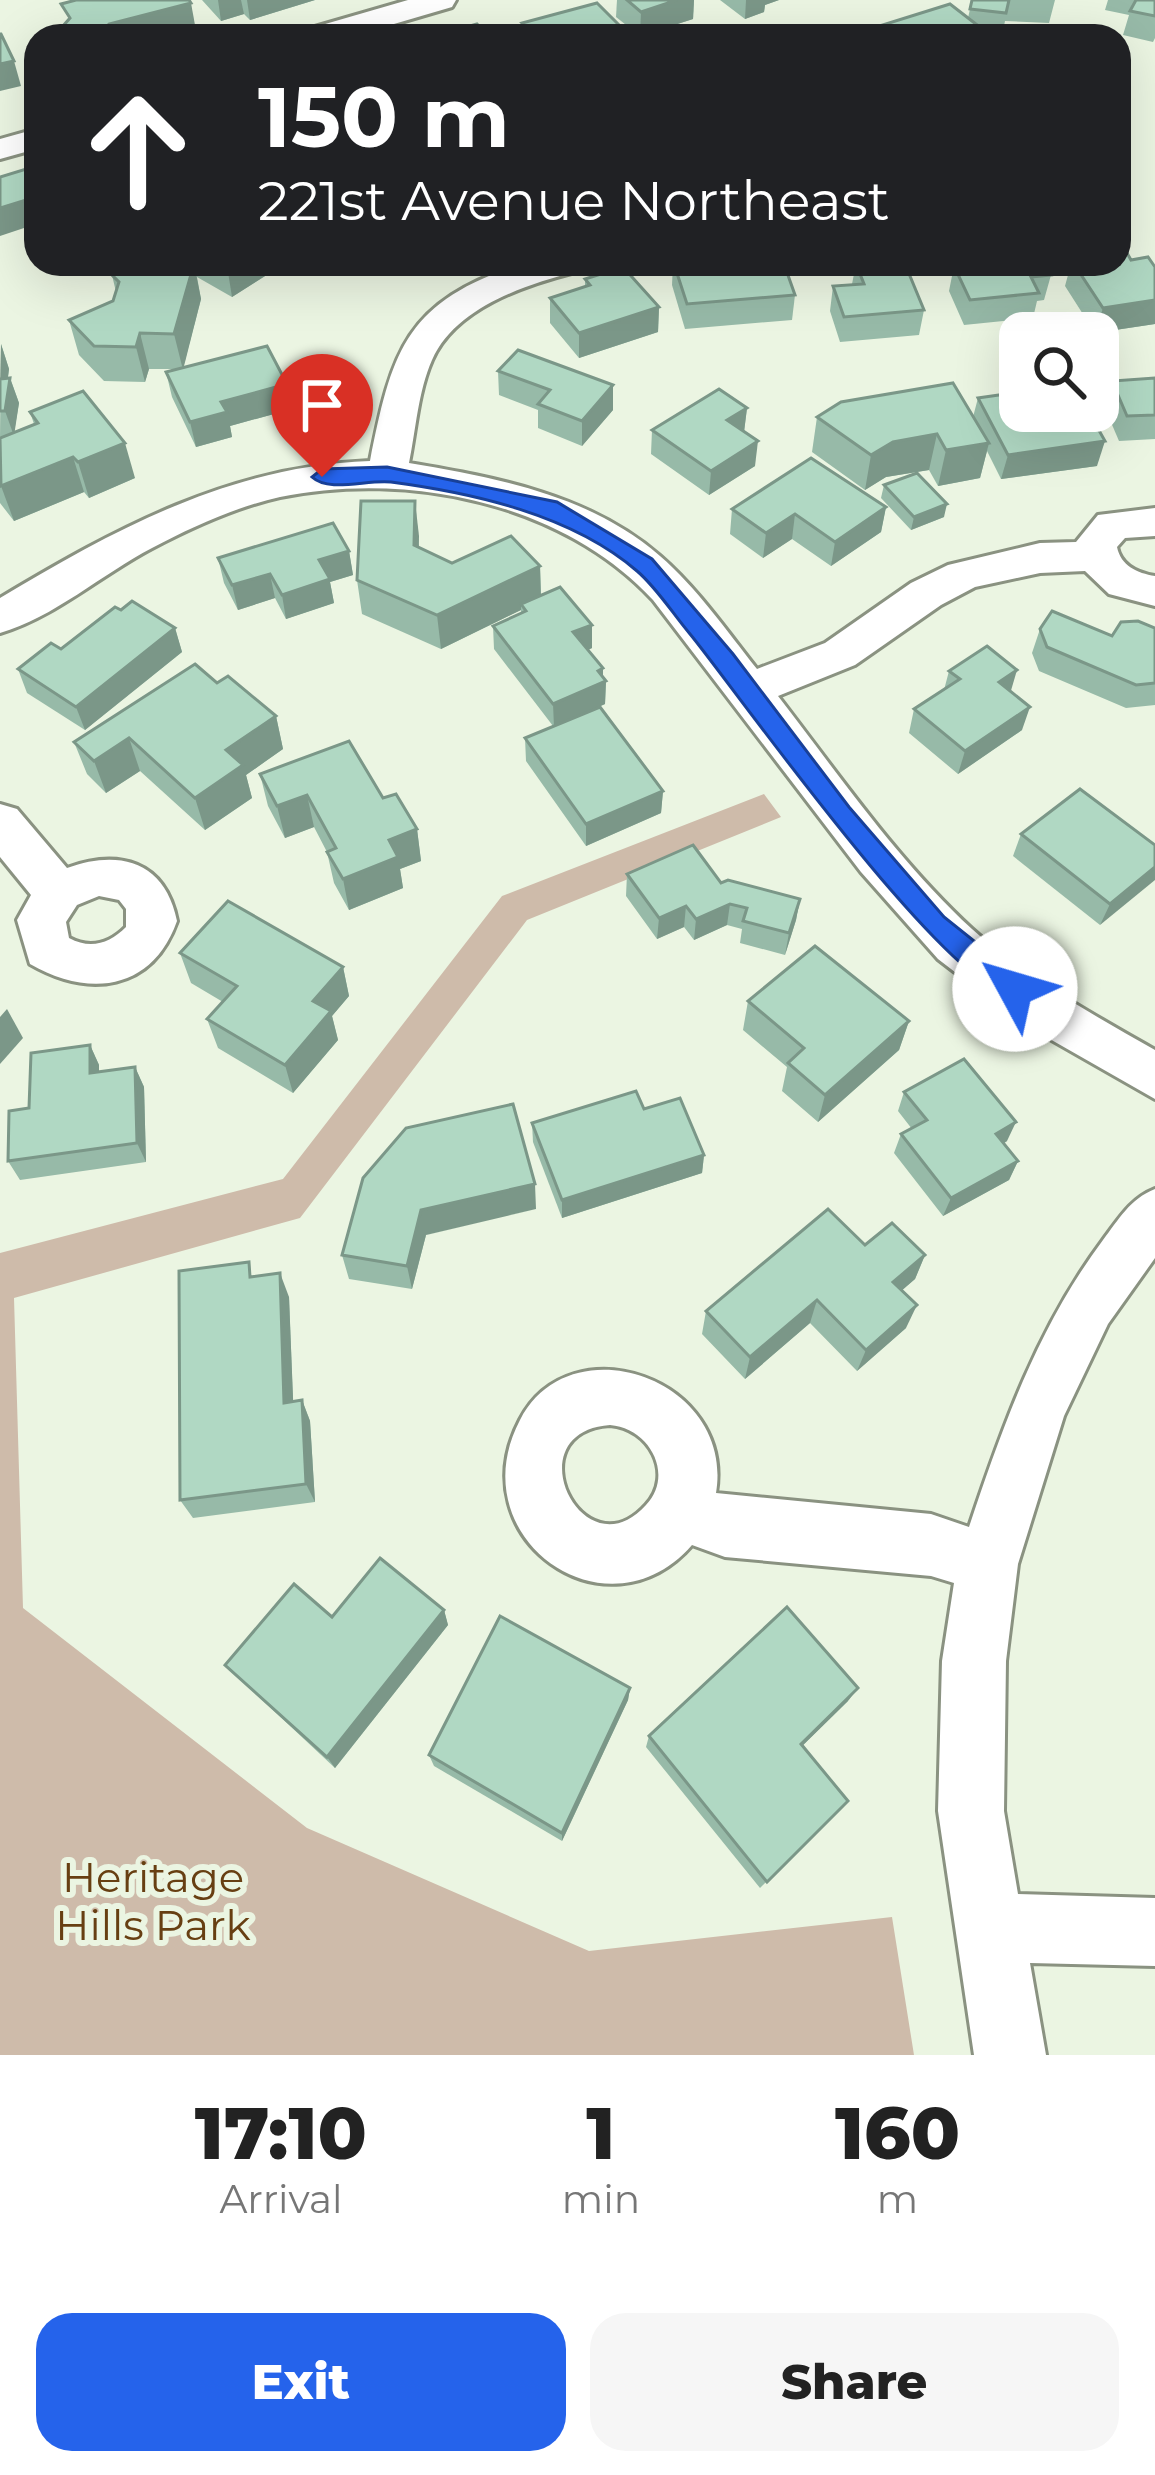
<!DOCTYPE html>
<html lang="en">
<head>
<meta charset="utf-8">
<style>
  body { margin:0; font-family:Montserrat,sans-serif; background:#f6f6f6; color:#222; height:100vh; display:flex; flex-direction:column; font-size:45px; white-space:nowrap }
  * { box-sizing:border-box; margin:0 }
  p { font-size:39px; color:#767676 }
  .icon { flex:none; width:66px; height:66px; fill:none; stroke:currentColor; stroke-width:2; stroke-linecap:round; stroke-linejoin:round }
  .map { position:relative; height:2055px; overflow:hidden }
  .side { display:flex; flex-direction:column; background:#fff; flex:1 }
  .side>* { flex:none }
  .top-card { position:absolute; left:24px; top:24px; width:1107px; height:252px; border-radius:36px; box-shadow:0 12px 48px #0002; background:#202124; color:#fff; overflow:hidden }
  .fabs { position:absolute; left:999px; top:312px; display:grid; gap:24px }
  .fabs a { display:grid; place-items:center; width:120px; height:120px; border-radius:24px; background:#fff; box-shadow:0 12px 48px #0002; font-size:60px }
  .pin { position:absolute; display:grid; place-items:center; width:102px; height:102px; color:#fff; margin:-123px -51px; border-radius:50% 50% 50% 0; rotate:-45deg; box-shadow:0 0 12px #0007 }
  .pin .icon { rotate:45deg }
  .me { position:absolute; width:132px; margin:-66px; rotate:309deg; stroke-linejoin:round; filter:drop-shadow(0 0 9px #0008) }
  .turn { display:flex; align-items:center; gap:42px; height:252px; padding:0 36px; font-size:54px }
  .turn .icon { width:156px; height:156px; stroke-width:2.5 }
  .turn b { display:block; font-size:84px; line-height:102px }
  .eta { display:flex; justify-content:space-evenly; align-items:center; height:204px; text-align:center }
  .eta b { font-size:72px; font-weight:800; line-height:84px }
  .action { display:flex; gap:24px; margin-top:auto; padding:24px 36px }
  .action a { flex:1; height:138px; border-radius:36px; background:#2563eb; color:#fff; font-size:48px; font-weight:800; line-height:138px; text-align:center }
  .action a+a { background:#f6f6f6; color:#222 }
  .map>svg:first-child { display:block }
  .green { fill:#cebbaa }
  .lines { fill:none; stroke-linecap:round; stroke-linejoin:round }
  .minor-casing { stroke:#8a9281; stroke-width:6 }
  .minor { fill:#fff; fill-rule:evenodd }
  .wall { fill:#97baa8 }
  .shaded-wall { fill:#7b9788 }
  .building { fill:#b0d8c3; stroke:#7b9788; stroke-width:3 }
  .route { fill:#2563eb; stroke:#184099; stroke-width:3 }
  .labels { text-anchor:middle; stroke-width:12; stroke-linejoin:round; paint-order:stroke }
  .near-park-label { font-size:42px; fill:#673f12; stroke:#ebf5e2 }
</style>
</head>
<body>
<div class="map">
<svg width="1155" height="2055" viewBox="0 0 1155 2055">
  <rect width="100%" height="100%" fill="#ebf5e2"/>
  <polygon class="green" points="764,794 781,817 527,920 300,1218 14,1298 23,1608 307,1828 589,1951 892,1917 914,2055 0,2055 0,1253 283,1179 502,896"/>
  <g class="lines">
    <g class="minor-casing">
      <g id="minor">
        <polygon points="408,0 456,0 452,7 353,36 303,36 308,29"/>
        <polygon points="36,129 36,149 0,159 0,139"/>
        <path d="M521 264H580L575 272C524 285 455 308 432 360 418 392 416 429 409 463 498 478 590 495 660 556 697 588 726 630 757 669L825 643 911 583 948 565 1040 543 1076 542 1098 515 1155 508V536L1125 538 1117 547C1121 566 1137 573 1155 576V606L1109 594 1085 571 1040 573 975 587 941 605 855 665 778 696C839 775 898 861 972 929 1026 978 1092 1014 1155 1050V1099L1020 1022 938 959 861 872 653 600C562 502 408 471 280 497 235 507 192 527 152 548 102 574 53 618 0 633V598C117 528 231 466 370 461 392 351 405 302 521 264Z"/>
        <path d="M0 804 17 809 67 868C119 849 165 861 177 921 152 991 89 998 30 964L17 920 31 895 0 857ZM99 896 119 900 126 909V927C110 943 91 950 69 938L66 922 77 905Z"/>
        <path d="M1155 1189V1258L1108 1324 1064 1416 1018 1564 1006 1661 1004 1811 1018 1894 1155 1898V1966L1030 1963 1046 2055H974L938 1811 942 1661 954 1583 931 1576 725 1557 692 1545C607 1643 458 1538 520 1420 570 1322 735 1379 716 1493L931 1514 969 1527C1003 1425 1038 1327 1103 1240 1119 1219 1130 1199 1155 1189ZM610 1425C649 1428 675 1474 646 1505 583 1575 513 1432 610 1425Z"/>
      </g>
    </g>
    <use href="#minor" class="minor"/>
  </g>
  <g class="wall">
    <polygon points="202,0 315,0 250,20 244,14 221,21"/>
    <polygon points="617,0 694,0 693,19 640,36 616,17"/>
    <polygon points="720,0 779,0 765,5 764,12 745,19"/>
    <polygon points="972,0 1055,0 1049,23 1005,21 1002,36 875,36 876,27 968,18"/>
    <polygon points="1108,0 1155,0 1155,38 1153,42 1123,35 1129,15 1105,10"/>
    <polygon points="522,23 619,36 522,36"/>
    <polygon points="1131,260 1155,267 1155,324 1095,333 1065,286 1071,264 1119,264"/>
    <polygon points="116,264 284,264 232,297 197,277 201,299 183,368 292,409 230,426 232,437 196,447 172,397 166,372 177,369 149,369 145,382 104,381 79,355 69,320 113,301 116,292 112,275"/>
    <polygon points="673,264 784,264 795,295 792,320 685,329 672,285"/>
    <polygon points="856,264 924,310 919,335 840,342 830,311 833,286 852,284"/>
    <polygon points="954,266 1051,275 1044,300 1037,301 1033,318 964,325 949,291"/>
    <polygon points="585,279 659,307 658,332 579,358 550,323 550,298 585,286"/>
    <polygon points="1,344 9,369 8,378 10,378 19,403 14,432 34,424 30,412 135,478 89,498 84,492 14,521 0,503 0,438 3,436 0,437"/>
    <polygon points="498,371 613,410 582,446 538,428 538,410 499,395"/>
    <polygon points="1155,378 1155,439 1119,441 1104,406 1112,381"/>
    <polygon points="978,398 1097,466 1001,479 987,451 980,478 938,486 929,470 886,477 865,490 812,452 817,417 973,417"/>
    <polygon points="747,408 744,432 755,466 709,495 651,454 652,430"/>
    <polygon points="884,485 944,517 911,530 881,498"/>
    <polygon points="415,501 419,547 452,563 540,566 541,595 592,648 588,650 606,681 605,704 594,709 663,791 661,813 586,846 526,761 525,738 553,726 494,649 493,626 521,614 521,610 441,649 362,614 357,580"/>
    <polygon points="886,507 881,532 831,566 792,539 763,558 730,534 732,509"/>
    <polygon points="349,551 353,575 330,582 334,603 286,619 275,598 238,610 224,583 218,558"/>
    <polygon points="175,628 182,652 85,730 27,693 18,669 61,649"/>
    <polygon points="1155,628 1155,705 1126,708 1039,671 1032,653 1040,629 1112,636"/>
    <polygon points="949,671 1011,691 1022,730 958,774 909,733 914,709 944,690"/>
    <polygon points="217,683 276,716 283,749 246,775 252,798 205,830 140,771 106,793 87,774 74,742"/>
    <polygon points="260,774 383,798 417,829 421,861 400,869 403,888 349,910 334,883 327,852 314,827 285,838 268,806"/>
    <polygon points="1021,834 1155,845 1100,925 1013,856"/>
    <polygon points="627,874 721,883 800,899 796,920 785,955 740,943 742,929 727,925 694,940 684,927 657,939 626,896"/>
    <polygon points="180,953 343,967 349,996 332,1016 338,1040 293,1093 218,1048 207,1019 223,1002 191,983"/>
    <polygon points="748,1001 909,1021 899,1050 818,1122 782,1091 787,1067 743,1030"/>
    <polygon points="90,1045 99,1065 99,1072 135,1067 144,1087 146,1162 20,1180 8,1161 29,1108"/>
    <polygon points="904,1092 1007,1141 1003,1144 1018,1161 1009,1180 943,1216 894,1153 901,1134 912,1129 898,1111"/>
    <polygon points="644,1109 704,1155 702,1173 562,1218 533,1142 532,1123"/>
    <polygon points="536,1209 426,1235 412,1289 349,1279 342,1255"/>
    <polygon points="865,1245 925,1255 915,1279 902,1290 906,1328 857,1371 810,1323 745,1379 702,1334 706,1311"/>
    <polygon points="255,1276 289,1297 293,1401 302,1400 310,1421 315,1502 193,1518 180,1500"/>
    <polygon points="444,1610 448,1625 335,1768 225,1665"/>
    <polygon points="630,1688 628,1700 562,1841 434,1766 429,1755"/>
    <polygon points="848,1701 802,1746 848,1801 760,1888 646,1747 649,1736"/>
  </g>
  <g class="shaded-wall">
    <polygon points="218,0 241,0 244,14 221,21"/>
    <polygon points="247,0 315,0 250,20"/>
    <polygon points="677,0 694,0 693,19 640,36 641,12"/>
    <polygon points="746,0 779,0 765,5 764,12 745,19"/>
    <polygon points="191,3 197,36 99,36 109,24"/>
    <polygon points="619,25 619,36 579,36"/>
    <polygon points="981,28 979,36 955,36"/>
    <polygon points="14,61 21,86 0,91 0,64"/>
    <polygon points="36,197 36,224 0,236 0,208"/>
    <polygon points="194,264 201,299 183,370 174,334"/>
    <polygon points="240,264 284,264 232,297 228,272"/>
    <polygon points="417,264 440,264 417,270"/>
    <polygon points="1155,300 1155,324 1095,333 1103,308"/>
    <polygon points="659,307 658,332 579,358 579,333"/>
    <polygon points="140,333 149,369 145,382 136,347"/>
    <polygon points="1,344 9,369 4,404 0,392"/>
    <polygon points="10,378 19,403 14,436 5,411"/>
    <polygon points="287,384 292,409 230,426 232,437 196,447 190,422 221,402"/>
    <polygon points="613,385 613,410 582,446 582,421"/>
    <polygon points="747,408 744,432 727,420"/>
    <polygon points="937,434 929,470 886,477 865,490 871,455 893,442"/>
    <polygon points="758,441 755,466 709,495 711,471"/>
    <polygon points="1105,441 1097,466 1001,479 1008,455"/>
    <polygon points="125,443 135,478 89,498 78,462"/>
    <polygon points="989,443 980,478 938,486 946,450"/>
    <polygon points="73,457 84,492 14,521 1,486"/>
    <polygon points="415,501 419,536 418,580 414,545"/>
    <polygon points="947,504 944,517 911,530 914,517"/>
    <polygon points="886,507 881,532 831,566 835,542"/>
    <polygon points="795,514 792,539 763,558 766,533"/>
    <polygon points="349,551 353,575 330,582 334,603 286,619 282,595 319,560"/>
    <polygon points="540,566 541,600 521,604 521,610 441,649 437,615"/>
    <polygon points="270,574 275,598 238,610 232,585"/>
    <polygon points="592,625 592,648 574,656 573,632"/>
    <polygon points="175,628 182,652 85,730 76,707"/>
    <polygon points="603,668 603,682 606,681 605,704 554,727 553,704"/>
    <polygon points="1017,670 1010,694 999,682"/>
    <polygon points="1030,707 1022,730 958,774 965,751"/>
    <polygon points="276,716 283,749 246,775 252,798 205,830 195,798 226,750"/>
    <polygon points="129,738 140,771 106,793 94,761"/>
    <polygon points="663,791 661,813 586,846 586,824"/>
    <polygon points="307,795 314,827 285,838 277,806"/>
    <polygon points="417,829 421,861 400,869 403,888 349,910 343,879 389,840"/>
    <polygon points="1155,867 1155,880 1100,925 1110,904"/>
    <polygon points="800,899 796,920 785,955 789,933"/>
    <polygon points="730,904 727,925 694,940 696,919"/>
    <polygon points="686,906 684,927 657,939 659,918"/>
    <polygon points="343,967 349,996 332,1016 338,1040 293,1093 285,1065 313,1001"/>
    <polygon points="7,1009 23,1038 0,1064 0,1017"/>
    <polygon points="909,1021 899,1050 818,1122 825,1095"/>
    <polygon points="90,1045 99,1065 99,1093 90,1073"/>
    <polygon points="135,1067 144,1087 146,1162 137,1143"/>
    <polygon points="1016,1122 1007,1141 987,1153 996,1134"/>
    <polygon points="704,1155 702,1173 562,1218 562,1200"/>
    <polygon points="1018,1161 1009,1180 943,1216 951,1198"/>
    <polygon points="535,1184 536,1209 426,1235 412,1289 407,1266 421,1210"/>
    <polygon points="925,1255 915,1279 884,1306 893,1282"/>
    <polygon points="280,1273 289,1297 294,1423 284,1403"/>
    <polygon points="817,1300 810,1323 745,1379 750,1357"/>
    <polygon points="917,1305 906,1328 857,1371 866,1350"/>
    <polygon points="302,1400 310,1421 315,1502 306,1484"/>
    <polygon points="444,1610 448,1625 335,1768 327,1757"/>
    <polygon points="630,1688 628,1700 562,1841 562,1833"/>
    <polygon points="858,1688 848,1701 793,1755 801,1744"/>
  </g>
  <g class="building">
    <polygon points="76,0 189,0 191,3 109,24 99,36 54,36 70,18 61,4"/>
    <polygon points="627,0 677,0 641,12"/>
    <polygon points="972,0 1009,0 1006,13 970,9"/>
    <polygon points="1136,0 1155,0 1155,16 1130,11"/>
    <polygon points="597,3 619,25 579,36 535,36 522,23"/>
    <polygon points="950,4 981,28 955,36 888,36 876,27"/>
    <polygon points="477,24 490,36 453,36 449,32"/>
    <polygon points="0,34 1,34 14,61 0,64"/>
    <polygon points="36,166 36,197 0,208 0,177"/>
    <polygon points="1127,253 1131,260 1148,257 1155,267 1155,300 1103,308 1074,264 1119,264 1119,254"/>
    <polygon points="116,264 194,264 174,334 140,333 136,347 94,346 69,320 113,301 119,282 112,275"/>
    <polygon points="213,264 240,264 228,272"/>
    <polygon points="674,264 784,264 795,295 687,304"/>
    <polygon points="856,264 905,264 924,310 844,317 833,286 864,284"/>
    <polygon points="966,264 1045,264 1051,275 1031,277 1039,293 970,300 954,266"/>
    <polygon points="623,267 659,307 579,333 550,298 590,285 585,279"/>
    <polygon points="267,346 287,384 221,402 227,412 190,422 166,372"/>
    <polygon points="518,350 613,385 582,421 538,404 550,390 498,371"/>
    <polygon points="10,378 5,411 0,411 0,379"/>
    <polygon points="1155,378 1155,415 1127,416 1112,381"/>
    <polygon points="953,383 989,443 946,450 937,434 893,442 871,455 817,417 841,402"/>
    <polygon points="719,389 747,408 727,420 758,441 711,471 652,430"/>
    <polygon points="83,391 125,443 78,462 73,457 1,486 0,438 38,423 30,412"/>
    <polygon points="1020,392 1020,411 1088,411 1105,441 1008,455 978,398"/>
    <polygon points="811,458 886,507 835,542 795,514 766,533 732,509"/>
    <polygon points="917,473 947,504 914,517 884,485"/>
    <polygon points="361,501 415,501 414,545 452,563 511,536 540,566 437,615 357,580"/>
    <polygon points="333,523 349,551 319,560 330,579 282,595 270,574 232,585 218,558"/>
    <polygon points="560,587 592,625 573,632 603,668 598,671 606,681 553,704 493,626 526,611 521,604"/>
    <polygon points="132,601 175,628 76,707 18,669 51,643 61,649 115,607 121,610"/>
    <polygon points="1052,611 1112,636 1121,622 1138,621 1155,628 1155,683 1136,685 1047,647 1040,629"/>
    <polygon points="987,646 1017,670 999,682 1030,707 965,751 914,709 960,679 949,671"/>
    <polygon points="195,664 217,683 228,676 276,716 226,750 243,765 195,798 129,738 94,761 74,742"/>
    <polygon points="600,707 663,791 586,824 525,738"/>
    <polygon points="349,741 383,798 396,794 417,829 389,840 398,857 343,879 327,852 336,848 307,795 277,806 260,774"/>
    <polygon points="1080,789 1155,845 1155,867 1110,904 1021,834"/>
    <polygon points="693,845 721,883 728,880 800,899 789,933 743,921 747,908 730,904 696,919 686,906 659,918 627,874"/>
    <polygon points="228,901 343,967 313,1001 331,1011 285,1065 207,1019 237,986 180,953"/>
    <polygon points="815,946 909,1021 825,1095 788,1063 804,1048 748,1001"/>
    <polygon points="90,1045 90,1073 135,1067 137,1143 8,1161 9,1111 29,1108 31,1053"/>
    <polygon points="964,1059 1016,1122 996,1134 1018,1161 951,1198 901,1134 927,1120 904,1092"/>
    <polygon points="636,1091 644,1109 680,1098 704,1155 562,1200 532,1123"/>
    <polygon points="513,1104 535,1184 421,1210 407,1266 342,1255 363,1178 406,1128"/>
    <polygon points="828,1209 865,1245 892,1223 925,1255 893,1282 917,1305 866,1350 817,1300 750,1357 706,1311"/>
    <polygon points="249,1262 250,1277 280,1273 284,1403 302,1400 306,1484 180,1500 179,1271"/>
    <polygon points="380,1558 444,1610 327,1757 225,1665 294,1584 332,1617"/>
    <polygon points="787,1607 858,1688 801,1744 848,1801 767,1882 649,1736"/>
    <polygon points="500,1616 630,1688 562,1833 429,1755"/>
  </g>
  <path class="route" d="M387 467 557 502 652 559 733 654 849 807 944 917 1024 981 1028 989 1024 997C965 1017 734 687 690 634 673 614 657 588 637 571 572 515 474 493 391 482 368 479 329 493 312 477L322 469Z"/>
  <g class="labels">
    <g class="near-park-label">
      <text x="153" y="1892">Heritage<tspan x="153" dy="48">Hills Park</tspan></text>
    </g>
  </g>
</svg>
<div class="fabs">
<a><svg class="icon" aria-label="search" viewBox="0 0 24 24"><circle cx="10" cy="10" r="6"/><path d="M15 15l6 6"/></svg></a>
</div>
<div class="pin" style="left:322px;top:477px;background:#d93025"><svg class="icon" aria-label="arrive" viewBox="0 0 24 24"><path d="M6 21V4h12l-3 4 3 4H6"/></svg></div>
<svg class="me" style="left:1015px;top:989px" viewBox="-20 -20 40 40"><circle r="19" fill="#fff"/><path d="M0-13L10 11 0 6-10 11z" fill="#2563eb"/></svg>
<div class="top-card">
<div class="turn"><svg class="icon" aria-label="ahead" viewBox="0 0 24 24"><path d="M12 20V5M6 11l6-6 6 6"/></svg><div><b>150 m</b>221st Avenue Northeast</div></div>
</div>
</div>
<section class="side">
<div class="eta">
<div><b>17:10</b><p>Arrival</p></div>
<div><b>1</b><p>min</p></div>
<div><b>160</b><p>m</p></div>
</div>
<div class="action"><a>Exit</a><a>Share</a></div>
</section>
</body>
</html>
